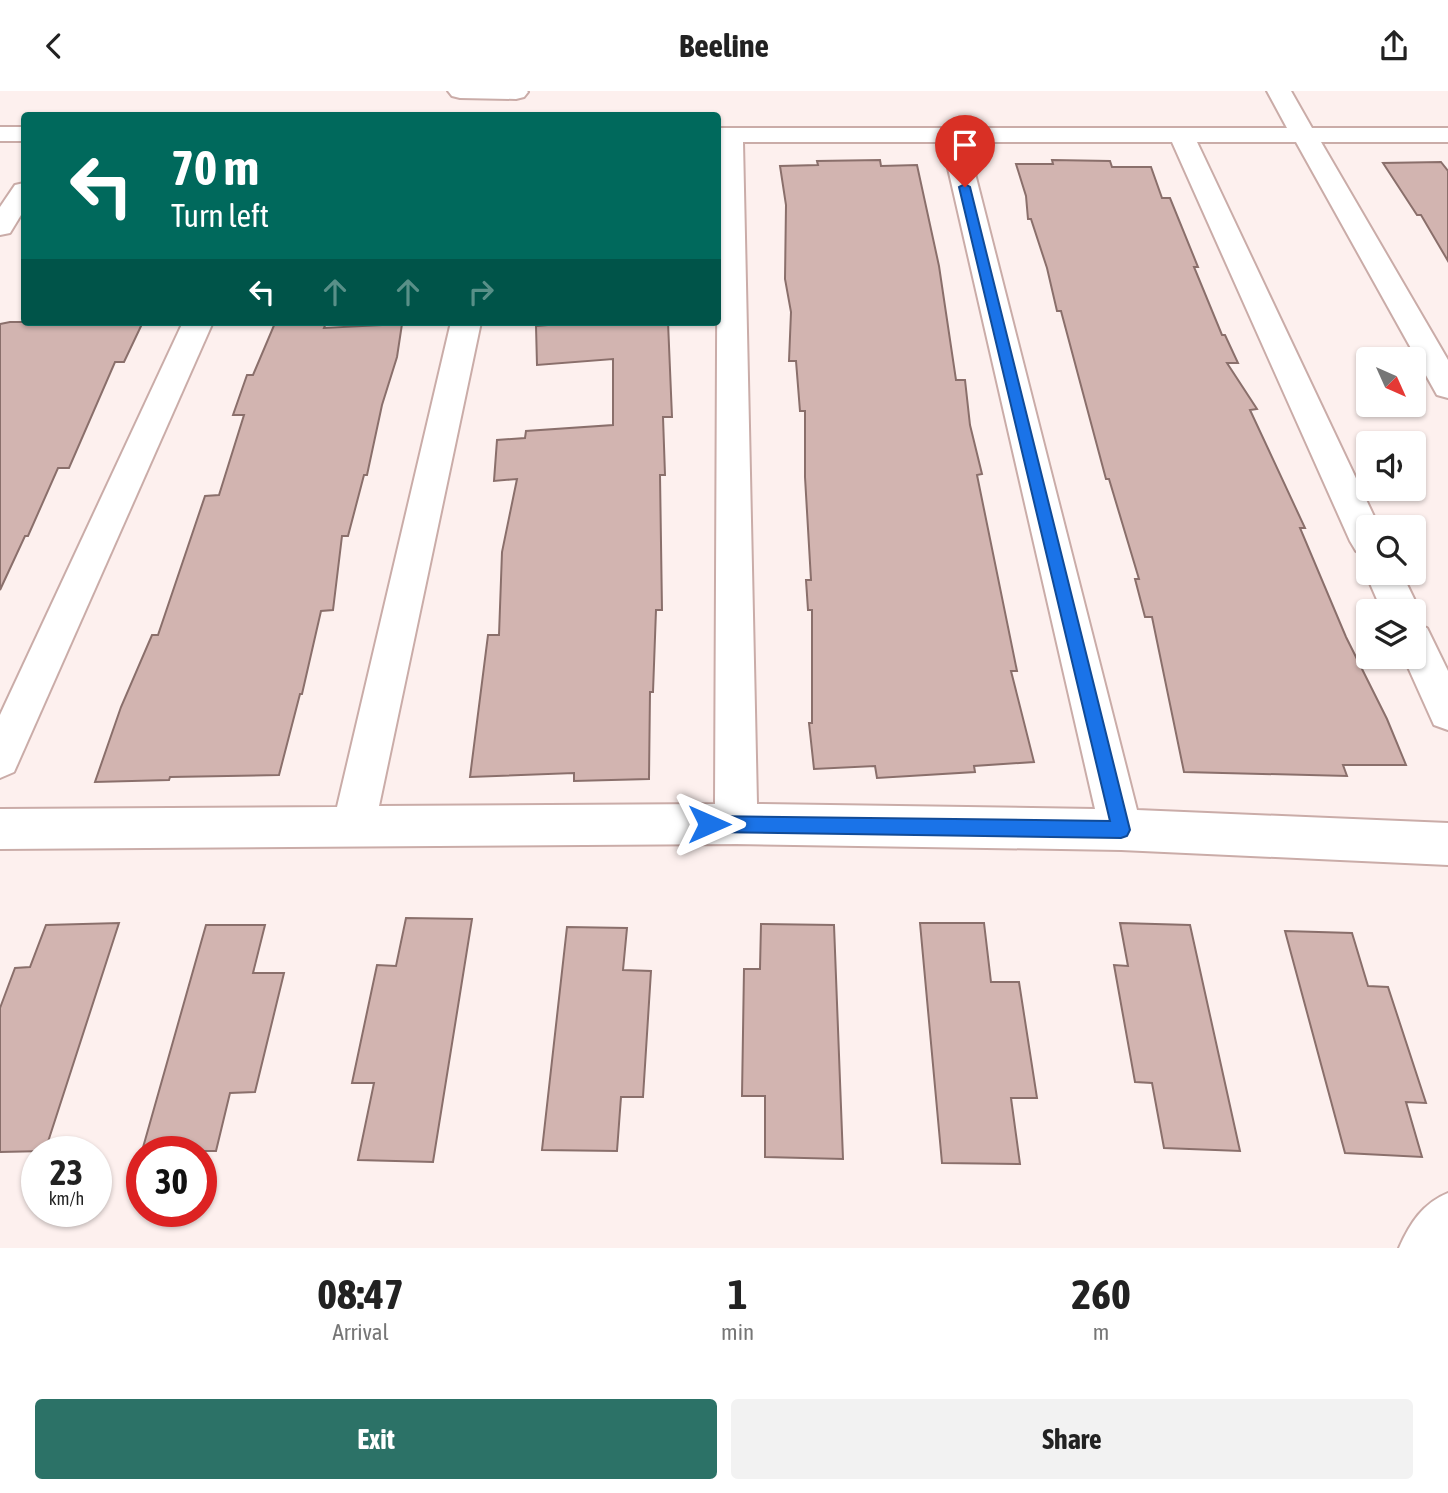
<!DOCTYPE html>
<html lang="en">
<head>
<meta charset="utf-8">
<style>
  body { margin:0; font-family:"Asap Condensed",sans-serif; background:#f2f2f2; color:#222; height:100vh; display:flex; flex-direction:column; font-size:26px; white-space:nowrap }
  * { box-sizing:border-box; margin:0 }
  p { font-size:23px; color:#767676 }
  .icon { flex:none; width:38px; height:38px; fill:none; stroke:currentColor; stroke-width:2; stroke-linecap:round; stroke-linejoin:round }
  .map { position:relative; height:1157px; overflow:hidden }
  .sheet { display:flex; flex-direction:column; background:#fff; flex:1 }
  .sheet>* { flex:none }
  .guide { position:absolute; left:21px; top:21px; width:700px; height:214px; border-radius:7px; box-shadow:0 2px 5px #0004; background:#00695c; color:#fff; overflow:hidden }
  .needle { width:46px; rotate:135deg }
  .tools { position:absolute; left:1356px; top:256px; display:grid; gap:14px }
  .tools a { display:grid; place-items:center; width:70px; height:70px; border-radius:7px; background:#fff; box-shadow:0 2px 5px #0004; font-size:35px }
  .speed { position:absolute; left:21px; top:1045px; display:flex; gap:14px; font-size:35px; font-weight:700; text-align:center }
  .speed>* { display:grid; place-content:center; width:91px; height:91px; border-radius:50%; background:#fff; box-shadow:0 2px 5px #0004; line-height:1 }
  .speed small { font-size:18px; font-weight:400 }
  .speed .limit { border:10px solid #d22; background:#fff; color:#111 }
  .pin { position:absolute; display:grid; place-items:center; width:60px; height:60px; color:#fff; margin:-72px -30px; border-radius:50% 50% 50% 0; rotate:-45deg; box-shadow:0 0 7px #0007 }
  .pin .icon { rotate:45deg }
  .me { position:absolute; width:77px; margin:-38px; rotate:90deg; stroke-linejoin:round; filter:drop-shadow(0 0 5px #0008) }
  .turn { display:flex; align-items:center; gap:24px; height:147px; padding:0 35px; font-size:32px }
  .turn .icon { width:91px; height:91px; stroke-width:2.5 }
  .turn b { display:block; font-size:49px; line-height:60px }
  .lanes { display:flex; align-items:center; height:66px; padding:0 35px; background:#0003; justify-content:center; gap:35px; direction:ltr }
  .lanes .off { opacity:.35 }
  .eta { display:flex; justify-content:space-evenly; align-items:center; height:119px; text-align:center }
  .eta b { font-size:42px; font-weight:700; line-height:49px }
  .action { display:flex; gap:14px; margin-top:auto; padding:14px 35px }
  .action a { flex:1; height:80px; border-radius:7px; background:#2c7267; color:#fff; font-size:28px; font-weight:700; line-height:80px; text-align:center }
  .action a+a { background:#f2f2f2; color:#222 }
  header { display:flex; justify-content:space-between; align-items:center; height:91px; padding:0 35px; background:#fff; font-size:32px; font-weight:700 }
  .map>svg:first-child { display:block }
  .building { fill:#d2b4b0; stroke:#8a6f6b; stroke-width:2 }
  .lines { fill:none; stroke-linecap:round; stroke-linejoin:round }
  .minor-casing { stroke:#caaca8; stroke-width:4 }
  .minor { fill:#fff; fill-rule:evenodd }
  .route { fill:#1a73e8; stroke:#114b97; stroke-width:2 }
</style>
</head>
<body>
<header><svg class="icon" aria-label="back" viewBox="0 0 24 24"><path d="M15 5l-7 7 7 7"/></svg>Beeline<svg class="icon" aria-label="share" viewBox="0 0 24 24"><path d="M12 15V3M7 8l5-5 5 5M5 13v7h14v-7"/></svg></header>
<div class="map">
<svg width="1448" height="1157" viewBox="0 0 1448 1157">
  <rect width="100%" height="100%" fill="#fdf0ee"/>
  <g class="building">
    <polygon points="880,69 881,75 917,74 939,175 956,289 965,289 970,334 982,383 977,384 1017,580 1011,580 1034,671 974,675 975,681 877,687 875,675 814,678 809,632 812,632 812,519 808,519 806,489 811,489 805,386 805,320 800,320 796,270 789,270 791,221 785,188 786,114 780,75 818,74 817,70"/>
    <polygon points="1052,69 1110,70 1112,76 1151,76 1162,107 1170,107 1198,176 1194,176 1222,244 1225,244 1238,272 1227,272 1257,318 1250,319 1305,437 1300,437 1346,546 1387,628 1406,674 1343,674 1347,685 1184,681 1152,526 1145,526 1135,488 1139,488 1109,388 1106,388 1061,220 1057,220 1047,177 1031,128 1028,128 1026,105 1016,73 1053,73"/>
    <polygon points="1441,71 1448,80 1448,170 1421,124 1417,124 1383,72"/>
    <polygon points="10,231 57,231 56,234 142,233 124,271 115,271 69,377 58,377 28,445 25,445 0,499 0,233"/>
    <polygon points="584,231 668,231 672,326 663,326 665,384 660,384 662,519 656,519 653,601 650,601 649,688 574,690 574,682 470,686 488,544 499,544 502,461 517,388 494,390 497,349 525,347 526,340 613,334 613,268 537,274 536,235"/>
    <polygon points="275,232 326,232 324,237 402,233 397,266 382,314 367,384 364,384 348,445 342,445 333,519 321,520 302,603 300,603 279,684 170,686 169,689 95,691 121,616 152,544 158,544 205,405 219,404 244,324 233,324 247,284 253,284"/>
    <polygon points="406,827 472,828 433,1071 358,1069 374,992 352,992 377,874 396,875"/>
    <polygon points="119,832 45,1060 0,1061 0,917 15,877 30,876 46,834"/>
    <polygon points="920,832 984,832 991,891 1019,891 1037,1007 1011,1007 1020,1073 942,1072"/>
    <polygon points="1120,832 1190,834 1240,1060 1164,1057 1152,992 1135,991 1114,874 1128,875"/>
    <polygon points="761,833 834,834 843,1068 765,1066 765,1005 742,1005 744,878 760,878"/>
    <polygon points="206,834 265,834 253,882 284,882 255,1001 230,1002 216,1060 142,1060"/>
    <polygon points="567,836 627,837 623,879 651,880 643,1006 621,1006 617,1060 542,1059"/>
    <polygon points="1285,840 1352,842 1368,895 1388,896 1426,1012 1406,1011 1422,1066 1345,1062"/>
  </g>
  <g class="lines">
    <g class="minor-casing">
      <g id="minor">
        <polygon points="448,0 527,0 528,1 524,6 516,8 460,7 452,5"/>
        <path d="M1267 0H1291L1312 37H1448V51H1321L1448 269V307L1437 304 1296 51H1197L1379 436H1368V464L1356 460 1350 450 1172 51H967L1137 719 1448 732V774L1121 759 736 753 0 758V718L337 716 451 231H481L379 715 715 713 718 37H1287ZM743 51H942L1095 718 757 713Z"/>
        <rect x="0" y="36" width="24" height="14"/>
        <polygon points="24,92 24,119 10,142 0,144 0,116 15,94"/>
        <polygon points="183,231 213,231 14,681 0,687 0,624"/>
        <polygon points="1368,474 1368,481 1401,481 1420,520 1414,531 1414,520 1382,520 1365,481"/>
        <polygon points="1414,532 1427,537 1448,580 1448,639 1434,634 1403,565 1414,565"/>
        <path d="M1448 1102V1157H1399C1410 1132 1423 1112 1448 1102Z"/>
      </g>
    </g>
    <use href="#minor" class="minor"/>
  </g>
  <polygon class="route" points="965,93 970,96 1130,739 1127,745 1121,747 709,741 703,739 700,733 703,727 709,725 1110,730 959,96"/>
</svg>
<div class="tools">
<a><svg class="needle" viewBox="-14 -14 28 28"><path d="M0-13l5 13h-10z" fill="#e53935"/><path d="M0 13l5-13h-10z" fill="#767676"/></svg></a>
<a><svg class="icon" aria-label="sound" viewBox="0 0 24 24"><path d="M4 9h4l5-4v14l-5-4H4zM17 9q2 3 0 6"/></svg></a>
<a><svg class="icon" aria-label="search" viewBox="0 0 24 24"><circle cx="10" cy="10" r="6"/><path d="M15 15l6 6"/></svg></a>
<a><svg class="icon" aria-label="layers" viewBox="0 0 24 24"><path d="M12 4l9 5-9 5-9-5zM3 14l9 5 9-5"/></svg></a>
</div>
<div class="speed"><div>23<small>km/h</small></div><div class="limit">30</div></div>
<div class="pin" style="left:965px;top:96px;background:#d93025"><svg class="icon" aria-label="arrive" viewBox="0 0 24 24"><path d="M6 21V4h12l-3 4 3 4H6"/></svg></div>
<svg class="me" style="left:709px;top:733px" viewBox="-20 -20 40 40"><path d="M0-17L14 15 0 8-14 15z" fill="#1a73e8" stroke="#fff" stroke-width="4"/></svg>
<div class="guide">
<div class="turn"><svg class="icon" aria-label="left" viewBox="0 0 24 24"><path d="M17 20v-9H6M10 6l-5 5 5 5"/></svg><div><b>70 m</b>Turn left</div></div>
<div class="lanes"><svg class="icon" aria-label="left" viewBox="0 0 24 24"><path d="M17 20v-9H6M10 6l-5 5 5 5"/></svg><svg class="icon off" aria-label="ahead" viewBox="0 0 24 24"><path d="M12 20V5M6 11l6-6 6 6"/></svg><svg class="icon off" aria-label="ahead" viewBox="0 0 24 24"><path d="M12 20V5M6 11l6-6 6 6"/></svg><svg class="icon off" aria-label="right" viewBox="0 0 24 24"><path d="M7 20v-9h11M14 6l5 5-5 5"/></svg></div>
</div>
</div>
<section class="sheet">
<div class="eta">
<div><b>08:47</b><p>Arrival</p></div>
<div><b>1</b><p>min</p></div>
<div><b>260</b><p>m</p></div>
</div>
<div class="action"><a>Exit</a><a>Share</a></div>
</section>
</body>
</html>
